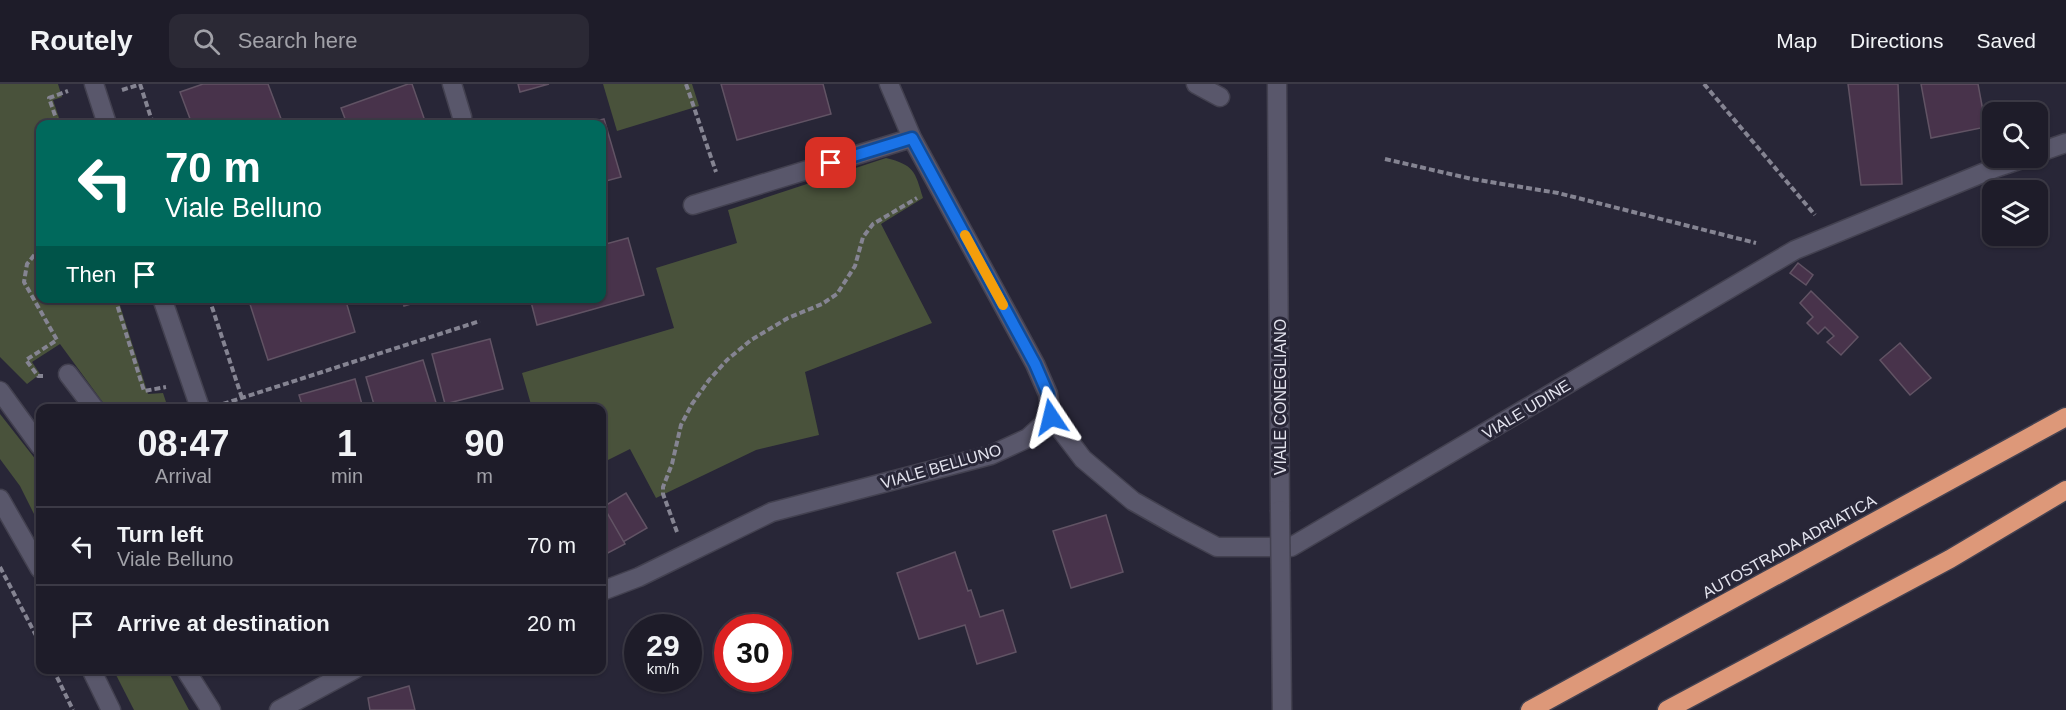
<!DOCTYPE html>
<html lang="en">
<head>
<meta charset="utf-8">
<style>
  body { margin:0; font-family:Arial,sans-serif; background:#2b2935; color:#f1f3f6; height:100vh; display:flex; flex-direction:column; font-size:22px; white-space:nowrap }
  * { box-sizing:border-box; margin:0 }
  p { font-size:20px; color:#a1a1a8 }
  .icon { flex:none; width:33px; height:33px; fill:none; stroke:currentColor; stroke-width:2; stroke-linecap:round; stroke-linejoin:round }
  .map { position:relative; flex:1; overflow:hidden }
  .panel { position:absolute; left:36px; top:320px; width:570px; height:270px; display:flex; flex-direction:column; background:#1e1c29; border-radius:12px; box-shadow:0 2px 4px #0004,0 0 0 2px #3c3a46 }
  .panel>* { flex:none }
  .top-card { position:absolute; left:36px; top:36px; width:570px; height:183px; border-radius:12px; box-shadow:0 2px 4px #0004,0 0 0 2px #3c3a46; background:#00695c; color:#fff; overflow:hidden }
  .controls { position:absolute; left:1982px; top:18px; display:grid; gap:12px }
  .controls a { display:grid; place-items:center; width:66px; height:66px; border-radius:12px; background:#1e1c29; box-shadow:0 2px 4px #0004,0 0 0 2px #3c3a46; font-size:30px }
  .speed { position:absolute; left:624px; top:530px; display:flex; gap:12px; font-size:30px; font-weight:700; text-align:center }
  .speed>* { display:grid; place-content:center; width:78px; height:78px; border-radius:50%; background:#1e1c29; box-shadow:0 2px 4px #0004,0 0 0 2px #3c3a46; line-height:1 }
  .speed small { font-size:15px; font-weight:400 }
  .speed .limit { border:9px solid #d22; background:#fff; color:#111 }
  .pin { position:absolute; display:grid; place-items:center; width:51px; height:51px; color:#fff; margin:-26px; border-radius:12px; box-shadow:0 3px 9px #0006 }
  .me { position:absolute; width:66px; margin:-33px; rotate:350deg; stroke-linejoin:round; filter:drop-shadow(0 0 4px #0008) }
  .turn { display:flex; align-items:center; gap:21px; height:126px; padding:0 30px; font-size:27px }
  .turn .icon { width:78px; height:78px; stroke-width:2.5 }
  .turn b { display:block; font-size:42px; line-height:51px }
  .then { display:flex; align-items:center; height:57px; padding:0 30px; background:#0003; gap:12px; font-size:22px }
  .eta { display:flex; justify-content:space-evenly; align-items:center; height:102px; text-align:center }
  .eta b { font-size:36px; font-weight:600; line-height:42px }
  ul { padding:0; list-style:none }
  li { display:flex; align-items:center; gap:18px; height:78px; padding:0 30px; border-top:2px solid #3c3a46 }
  li div { flex:1 }
  li b { display:block; font-size:22px }
  li em { font-style:normal }
  header { display:flex; align-items:center; gap:36px; box-sizing:border-box; height:84px; padding:0 30px; background:#1e1c29; border-bottom:2px solid #3c3a46 }
  header strong { font-size:28px }
  nav { display:flex; gap:33px; margin-inline-start:auto; font-size:21px }
  .search { width:420px; height:54px; background:#2b2935; display:flex; align-items:center; gap:15px; box-sizing:border-box; padding:0 21px; border-radius:12px; color:#a1a1a8; font-size:22px }
  .map>svg:first-child { display:block }
  .green { fill:#49523b }
  .building { fill:#48334b; stroke:#615364; stroke-width:1.5 }
  .lines { fill:none; stroke-linecap:round; stroke-linejoin:round }
  .lane-casing { stroke:#434150; stroke-width:21 }
  .street-casing { stroke:#434150; stroke-width:21 }
  .secondary-casing { stroke:#434150; stroke-width:21 }
  .highway-casing { stroke:#434150; stroke-width:21 }
  .path { stroke:#858492; stroke-width:4; stroke-dasharray:6 3; stroke-linecap:butt }
  .lane { stroke:#59576b; stroke-width:18 }
  .street { stroke:#59576b; stroke-width:18 }
  .secondary { stroke:#59576b; stroke-width:18 }
  .highway { stroke:#dd9879; stroke-width:18 }
  .street-bridge-casing { stroke:#434150; stroke-width:21; stroke-linecap:butt }
  .street-bridge { stroke:#59576b; stroke-width:18 }
  .route-casing { stroke:#114b97; stroke-width:15 }
  .route { stroke:#1a73e8; stroke-width:10 }
  .slow { stroke:#f59e0b; stroke-width:10 }
  .labels { text-anchor:middle; stroke-width:6; stroke-linejoin:round; paint-order:stroke }
  .street-label { font-size:16px; fill:#e3e3ee; stroke:#282637 }
</style>
</head>
<body>
<header>
<strong>Routely</strong>
<div class="search"><svg class="icon" aria-label="search" viewBox="0 0 24 24"><circle cx="10" cy="10" r="6"/><path d="M15 15l6 6"/></svg>Search here</div>
<nav><a>Map</a><a>Directions</a><a>Saved</a></nav>
</header>
<div class="map">
<svg width="2066" height="626" viewBox="0 0 2066 626">
  <rect width="100%" height="100%" fill="#282637"/>
  <g class="green">
    <polygon points="0,0 58,0 62,13 53,16 61,40 40,40 40,214 118,215 148,310 163,309 168,324 107,324 60,260 32,278 40,290 27,300 0,273"/>
    <polygon points="603,0 692,0 699,22 617,47"/>
    <path d="M886 74C914 81 915 87 923 114L881 140 932 239 805 288 819 351 756 366 656 414 630 365 602 379V324H532L522 289 674 244 656 184 737 159 728 126Z"/>
    <polygon points="0,330 40,381 40,442 20,402 0,375"/>
    <polygon points="113,585 167,585 189,626 134,626"/>
  </g>
  <g class="building">
    <polygon points="203,0 268,0 283,40 192,40 180,8"/>
    <polygon points="408,0 412,0 425,37 416,40 347,40 341,24"/>
    <polygon points="518,0 549,0 520,8"/>
    <polygon points="721,0 823,0 831,30 737,56"/>
    <polygon points="1848,0 1898,0 1902,100 1861,101"/>
    <polygon points="1921,0 1978,0 1986,43 1931,54"/>
    <polygon points="604,35 621,93 602,98 602,40 585,40"/>
    <polygon points="628,154 644,211 537,241 530,214 602,214 602,161"/>
    <polygon points="1798,179 1813,191 1806,201 1790,189"/>
    <polygon points="1811,207 1858,253 1841,271 1827,258 1834,252 1825,243 1818,250 1807,239 1813,233 1800,219"/>
    <polygon points="248,214 345,214 355,248 268,276"/>
    <polygon points="402,214 431,214 404,222"/>
    <polygon points="490,255 503,305 445,320 432,270"/>
    <polygon points="1900,259 1931,294 1910,311 1880,276"/>
    <polygon points="423,276 437,322 430,324 375,324 366,293"/>
    <polygon points="355,295 363,324 303,324 299,311"/>
    <polygon points="626,409 647,444 623,458 603,423"/>
    <polygon points="602,420 625,460 602,472"/>
    <polygon points="1106,431 1123,488 1071,504 1053,447"/>
    <polygon points="955,468 968,507 971,506 980,533 1003,526 1016,568 977,580 965,541 919,555 897,489"/>
    <polygon points="409,602 415,626 370,626 368,614"/>
  </g>
  <g class="lines">
    <g class="lane-casing">
      <g id="lane">
        <polyline points="452,0 462,33"/>
        <polyline points="1196,0 1220,13"/>
        <polyline points="68,290 94,324"/>
      </g>
    </g>
    <g class="street-casing">
      <g id="street">
        <polyline points="94,0 107,40"/>
        <polyline points="1277,0 1280,426"/>
        <polyline points="2037,69 2066,59"/>
        <polyline points="693,121 912,54"/>
        <polyline points="162,214 200,324"/>
        <polyline points="0,307 40,362"/>
        <polyline points="1051,333 1083,375 1133,417 1179,443 1217,463 1291,463 1795,166 1995,84 2025,74"/>
        <polyline points="602,507 639,493 772,428 991,371 1028,354 1051,333 1048,310 1035,280 912,54 889,0"/>
        <polyline points="185,585 211,626"/>
        <polyline points="279,626 355,585"/>
      </g>
    </g>
    <g class="secondary-casing">
      <g id="secondary">
        <polyline points="0,415 40,485"/>
        <polyline points="91,585 111,626"/>
      </g>
    </g>
    <g class="highway-casing">
      <g id="highway">
        <polyline points="1530,626 2066,333"/>
        <polyline points="1667,626 1950,475 2066,406"/>
      </g>
    </g>
    <g class="path">
      <polyline points="140,0 153,40"/>
      <polyline points="686,0 716,88"/>
      <polyline points="1704,0 1815,131"/>
      <polyline points="122,6 141,0"/>
      <polyline points="58,40 49,14 68,7"/>
      <polyline points="1385,75 1472,95 1558,109 1756,159"/>
      <polyline points="40,164 27,180 24,198 57,256 26,276 38,292 43,292"/>
      <polyline points="115,214 144,307 166,303"/>
      <polyline points="209,214 242,314"/>
      <polyline points="223,320 480,237"/>
      <polyline points="677,448 663,410 663,403 672,380 681,341 692,320 709,296 727,276 751,256 788,234 822,220 837,210 855,182 863,153 873,140 917,114"/>
      <polyline points="0,483 40,559"/>
      <polyline points="53,585 73,626"/>
    </g>
    <use href="#lane" class="lane"/>
    <use href="#street" class="street"/>
    <use href="#secondary" class="secondary"/>
    <use href="#highway" class="highway"/>
    <g class="street-bridge-casing">
      <polyline id="street-bridge" points="1280,426 1282,626"/>
    </g>
    <use href="#street-bridge" class="street-bridge"/>
  </g>
  <g class="lines">
    <g class="route-casing">
      <polyline id="route" points="831,79 912,54 1035,280 1048,310 1051,333"/>
    </g>
    <use href="#route" class="route"/>
    <polyline class="slow" points="965,151 1003,221"/>
  </g>
  <g class="labels">
    <g class="street-label">
      <text transform="translate(1280 313) rotate(-90)" y="6">VIALE CONEGLIANO</text>
      <text transform="translate(1526 325) rotate(-31)" y="6">VIALE UDINE</text>
      <text transform="translate(941 382) rotate(-16)" y="6">VIALE BELLUNO</text>
      <text transform="translate(1789 462) rotate(-29)" y="6">AUTOSTRADA ADRIATICA</text>
    </g>
  </g>
</svg>
<div class="controls">
<a><svg class="icon" aria-label="search" viewBox="0 0 24 24"><circle cx="10" cy="10" r="6"/><path d="M15 15l6 6"/></svg></a>
<a><svg class="icon" aria-label="layers" viewBox="0 0 24 24"><path d="M12 4l9 5-9 5-9-5zM3 14l9 5 9-5"/></svg></a>
</div>
<div class="speed"><div>29<small>km/h</small></div><div class="limit">30</div></div>
<div class="pin" style="left:831px;top:79px;background:#d93025"><svg class="icon" aria-label="arrive" viewBox="0 0 24 24"><path d="M6 21V4h12l-3 4 3 4H6"/></svg></div>
<svg class="me" style="left:1051px;top:333px" viewBox="-20 -20 40 40"><path d="M0-17L14 15 0 8-14 15z" fill="#1a73e8" stroke="#fff" stroke-width="4"/></svg>
<div class="top-card">
<div class="turn"><svg class="icon" aria-label="left" viewBox="0 0 24 24"><path d="M17 20v-9H6M10 6l-5 5 5 5"/></svg><div><b>70 m</b>Viale Belluno</div></div>
<div class="then">Then<svg class="icon" aria-label="arrive" viewBox="0 0 24 24"><path d="M6 21V4h12l-3 4 3 4H6"/></svg></div>
</div>
<section class="panel">
<div class="eta">
<div><b>08:47</b><p>Arrival</p></div>
<div><b>1</b><p>min</p></div>
<div><b>90</b><p>m</p></div>
</div>
<ul>
<li><svg class="icon" aria-label="left" viewBox="0 0 24 24"><path d="M17 20v-9H6M10 6l-5 5 5 5"/></svg><div><b>Turn left</b><p>Viale Belluno</p></div><em>70 m</em></li>
<li><svg class="icon" aria-label="arrive" viewBox="0 0 24 24"><path d="M6 21V4h12l-3 4 3 4H6"/></svg><div><b>Arrive at destination</b></div><em>20 m</em></li>
</ul>
</section>
</div>
</body>
</html>
